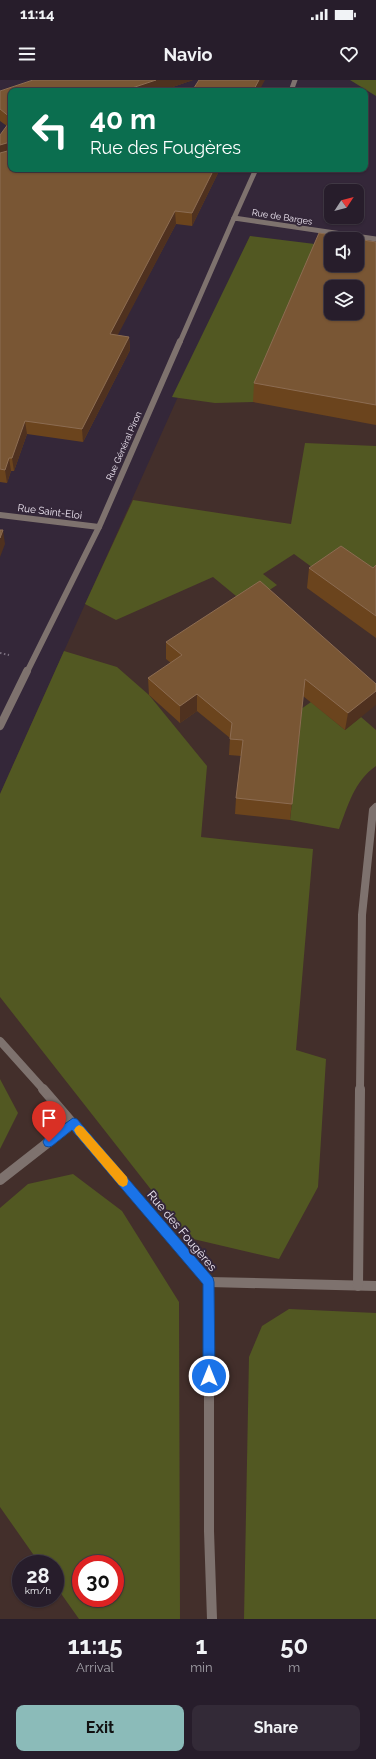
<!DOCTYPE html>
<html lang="en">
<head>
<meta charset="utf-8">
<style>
  body { margin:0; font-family:Raleway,sans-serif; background:#332a37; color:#f1f3f6; height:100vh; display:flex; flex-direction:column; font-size:15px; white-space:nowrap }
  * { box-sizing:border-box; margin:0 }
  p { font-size:13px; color:#a4a2a9 }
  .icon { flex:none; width:22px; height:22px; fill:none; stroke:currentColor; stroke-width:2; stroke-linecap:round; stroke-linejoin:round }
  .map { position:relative; height:1539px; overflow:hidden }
  .details { display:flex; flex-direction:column; background:#271d2b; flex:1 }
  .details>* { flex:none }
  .banner { position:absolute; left:8px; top:8px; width:360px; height:84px; border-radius:8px; box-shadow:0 1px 3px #0004,0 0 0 1px #433b47; background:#0b6e4f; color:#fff; overflow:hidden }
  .needle { width:26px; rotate:54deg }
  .tools { position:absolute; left:324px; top:104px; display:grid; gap:8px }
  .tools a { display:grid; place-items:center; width:40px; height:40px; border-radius:8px; background:#271d2b; box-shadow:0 1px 3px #0004,0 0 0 1px #433b47; font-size:20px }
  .speed { position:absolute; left:12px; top:1475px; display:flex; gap:8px; font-size:20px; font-weight:700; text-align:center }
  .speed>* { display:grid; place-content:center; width:52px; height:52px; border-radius:50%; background:#271d2b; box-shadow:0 1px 3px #0004,0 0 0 1px #433b47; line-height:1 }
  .speed small { font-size:10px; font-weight:400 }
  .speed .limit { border:6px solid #d22; background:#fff; color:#111 }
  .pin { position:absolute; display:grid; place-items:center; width:34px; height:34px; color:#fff; margin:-41px -17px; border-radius:50% 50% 50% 0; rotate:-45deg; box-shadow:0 0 4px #0007 }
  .pin .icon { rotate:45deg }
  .me { position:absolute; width:44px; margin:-22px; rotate:0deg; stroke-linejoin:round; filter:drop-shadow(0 0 3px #0008) }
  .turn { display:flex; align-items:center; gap:14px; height:84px; padding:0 16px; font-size:18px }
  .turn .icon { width:52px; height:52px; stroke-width:2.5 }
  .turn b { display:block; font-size:28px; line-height:34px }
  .eta { display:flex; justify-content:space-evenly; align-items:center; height:68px; text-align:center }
  .eta b { font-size:24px; font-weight:700; line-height:28px }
  .action { display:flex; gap:8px; margin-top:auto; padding:8px 16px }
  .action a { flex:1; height:46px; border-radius:8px; background:#8bbbb9; color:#111; font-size:16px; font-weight:700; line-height:46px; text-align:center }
  .action a+a { background:#332a37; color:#f1f3f6 }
  .status { display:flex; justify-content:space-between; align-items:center; height:28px; padding:0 20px; background:#271d2b; direction:ltr }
  .status svg { height:11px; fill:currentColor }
  header { display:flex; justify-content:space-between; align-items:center; height:52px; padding:0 16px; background:#271d2b; font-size:18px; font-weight:700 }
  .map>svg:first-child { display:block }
  .medical { fill:#432f2b; fill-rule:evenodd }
  .green { fill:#525822; fill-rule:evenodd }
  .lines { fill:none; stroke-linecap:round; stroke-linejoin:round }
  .path { stroke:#7a6f7f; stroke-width:2; stroke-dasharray:1.5 2.5; stroke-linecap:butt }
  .service-far1 { stroke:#7e726e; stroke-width:8 }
  .service { stroke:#7e726e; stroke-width:10 }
  .minor-far3 { stroke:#7e726e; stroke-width:5 }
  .minor-far2 { stroke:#7e726e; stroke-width:6 }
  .minor-far1 { stroke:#7e726e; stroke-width:8 }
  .minor { stroke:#7e726e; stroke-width:10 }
  .tertiary-far2 { stroke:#7e726e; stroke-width:5 }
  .tertiary-far1 { stroke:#7e726e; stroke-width:6 }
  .tertiary { stroke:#7e726e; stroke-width:8 }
  .wall { fill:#6b441d }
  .shaded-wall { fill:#4f311f }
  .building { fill:#795634; stroke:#8c6c52; fill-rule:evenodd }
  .route { fill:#1a73e8; stroke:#114b97 }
  .slow { fill:#f59e0b }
  .labels { text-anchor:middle; stroke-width:4; stroke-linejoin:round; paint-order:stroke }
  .far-street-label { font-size:9px; fill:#efe7f3; stroke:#342739 }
  .street-label { font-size:10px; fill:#efe7f3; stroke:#342739 }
  .near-street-label { font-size:12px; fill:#efe7f3; stroke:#342739 }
</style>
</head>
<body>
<div class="status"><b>11:14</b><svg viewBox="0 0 49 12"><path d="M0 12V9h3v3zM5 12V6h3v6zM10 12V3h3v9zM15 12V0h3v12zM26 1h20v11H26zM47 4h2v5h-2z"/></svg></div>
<header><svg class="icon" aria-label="menu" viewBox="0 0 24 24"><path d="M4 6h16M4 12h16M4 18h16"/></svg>Navio<svg class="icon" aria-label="heart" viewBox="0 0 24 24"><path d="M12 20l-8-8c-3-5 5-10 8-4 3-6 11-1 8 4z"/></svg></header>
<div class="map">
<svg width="376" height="1539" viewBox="0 0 376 1539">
  <rect width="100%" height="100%" fill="#342739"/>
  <path class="medical" d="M250 156 331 185H357L376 173V1539H0V714ZM331 207H357V233H331ZM21 1484H55V1518H21ZM81 1484H115V1518H81Z"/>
  <g class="green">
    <polygon points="350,0 376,0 376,16"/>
    <polygon points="250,156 331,166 331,207 264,294 253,322 215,323 172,317"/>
    <polygon points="305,363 376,366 376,502 324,496 294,474 263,494 277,505 247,525 213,497 116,540 85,524 133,420 291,444"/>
    <polygon points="64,571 117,587 149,615 207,686 201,757 313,769 296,970 326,979 318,1107 279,1179 189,1158 0,917 0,714"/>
    <path d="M311 622 345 650 361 637 376 650V686C354 701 348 726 339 749L290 740 299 657 294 634Z"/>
    <polygon points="0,999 18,1033 0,1069"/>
    <path d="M73 1094 122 1131 179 1222 180 1539H79L55 1505V1484H40L0 1427V1128L28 1104ZM81 1484H115V1518H81Z"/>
    <polygon points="289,1229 376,1233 376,1539 244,1539 249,1277 262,1246"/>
  </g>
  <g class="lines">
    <polyline class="path" points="0,573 9,575"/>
    <polyline class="service-far1" points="360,1010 362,835 373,730 376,727"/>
    <g class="service">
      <polyline points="0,1100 73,1043"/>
      <polyline points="209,1202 376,1206"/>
      <polyline points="358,1206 360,1009"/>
    </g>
    <g class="minor-far3">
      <polyline points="291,11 295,0"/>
      <polyline points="234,138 256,89"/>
    </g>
    <polyline class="minor-far2" points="0,435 99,447"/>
    <polyline class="minor-far1" points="0,961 44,1010"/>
    <polyline class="minor" points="43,1009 209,1202 209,1451 212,1539"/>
    <polyline class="tertiary-far2" points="180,262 234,138 376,159"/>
    <polyline class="tertiary-far1" points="27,592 99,447 180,261"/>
    <polyline class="tertiary" points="0,646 27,591"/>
  </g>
  <g class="wall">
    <polygon points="193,0 161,11 11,11 11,89 220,89 192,146 176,144 117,255 129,257 130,270 83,362 27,354 14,391 11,391 7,403 0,402 0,55 7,46 0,41 0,11"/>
    <polygon points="376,162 376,345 253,322 254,303"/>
    <polygon points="376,485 376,558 307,508 309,488 373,488"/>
    <polygon points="166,562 376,604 345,650 303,616 290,740 235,734 236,718 241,676 229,675 230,658 197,631 180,643 149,615 148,598 171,583 166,579"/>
  </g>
  <g class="shaded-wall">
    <polygon points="156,0 193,0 161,11 123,11"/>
    <polygon points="259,0 265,0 259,11 253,11"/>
    <polygon points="10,62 11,73 0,79 0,65"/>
    <polygon points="214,89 220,89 192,146 192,133"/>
    <polygon points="175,131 176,144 111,268 110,254"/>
    <polygon points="129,257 130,270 83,362 82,349"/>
    <polygon points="25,341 27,354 14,391 12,378"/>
    <polygon points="9,378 11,391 7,403 5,390"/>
    <polygon points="3,450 5,464 0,477 0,458"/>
    <polygon points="376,611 376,625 345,650 348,633"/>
    <polygon points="197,614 197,631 180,643 180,626"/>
  </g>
  <g class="building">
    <polygon points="33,0 156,0 123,11 11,11 11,38 0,29 0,11"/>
    <polygon points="199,0 259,0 253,11 192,11"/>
    <polygon points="11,40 11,64 10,62 0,65 0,55"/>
    <polygon points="11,70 11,89 214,89 192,133 175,131 110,254 129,257 82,349 25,341 12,378 9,378 5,390 0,389 0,73"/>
    <path d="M319 153 376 162V325L254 303ZM331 159H357V185H331ZM331 207H357V233H331Z"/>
    <polygon points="0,450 3,450 0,458"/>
    <polygon points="341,466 373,488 376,485 376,536 309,488"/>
    <polygon points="260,501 376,604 376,611 348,633 305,599 292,724 236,718 243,660 230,659 232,643 197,614 180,626 148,598 182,575 166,562"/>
  </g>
  <polygon class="route" points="73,1038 77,1039 213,1198 214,1202 215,1296 213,1300 209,1301 205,1300 203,1296 203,1204 72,1050 52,1066 49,1067 45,1066 43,1062 45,1058"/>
  <polygon class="slow" points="79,1045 83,1047 127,1097 128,1101 127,1105 123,1107 119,1105 76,1054 74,1050 76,1047"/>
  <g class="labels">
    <g class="far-street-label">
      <text transform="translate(282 137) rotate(9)" y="3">Rue de Barges</text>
      <text transform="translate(124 366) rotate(-66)" y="3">Rue Général Piron</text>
    </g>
    <g class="street-label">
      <text transform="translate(50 431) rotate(7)" y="4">Rue Saint-Eloi</text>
    </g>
    <g class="near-street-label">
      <text transform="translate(182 1151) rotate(50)" y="4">Rue des Fougères</text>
    </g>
  </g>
</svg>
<div class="tools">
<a><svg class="needle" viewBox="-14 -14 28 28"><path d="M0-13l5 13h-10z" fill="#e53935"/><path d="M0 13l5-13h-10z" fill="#a4a2a9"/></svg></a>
<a><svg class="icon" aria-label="sound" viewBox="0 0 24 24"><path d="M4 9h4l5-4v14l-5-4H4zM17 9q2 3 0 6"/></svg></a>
<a><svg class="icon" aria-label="layers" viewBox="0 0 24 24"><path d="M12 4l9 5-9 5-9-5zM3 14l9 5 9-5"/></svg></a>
</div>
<div class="speed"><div>28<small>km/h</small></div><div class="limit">30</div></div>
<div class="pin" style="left:49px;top:1062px;background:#d93025"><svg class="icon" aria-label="arrive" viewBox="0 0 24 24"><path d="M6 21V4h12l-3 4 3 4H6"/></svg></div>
<svg class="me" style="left:209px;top:1296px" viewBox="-20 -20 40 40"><circle r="17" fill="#1a73e8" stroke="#fff" stroke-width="3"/><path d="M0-11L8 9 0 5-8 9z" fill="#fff"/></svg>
<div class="banner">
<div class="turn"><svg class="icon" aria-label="left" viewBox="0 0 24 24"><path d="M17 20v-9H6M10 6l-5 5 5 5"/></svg><div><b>40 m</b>Rue des Fougères</div></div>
</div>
</div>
<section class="details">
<div class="eta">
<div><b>11:15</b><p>Arrival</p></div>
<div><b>1</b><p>min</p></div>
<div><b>50</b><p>m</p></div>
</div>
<div class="action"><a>Exit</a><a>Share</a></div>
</section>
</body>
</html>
